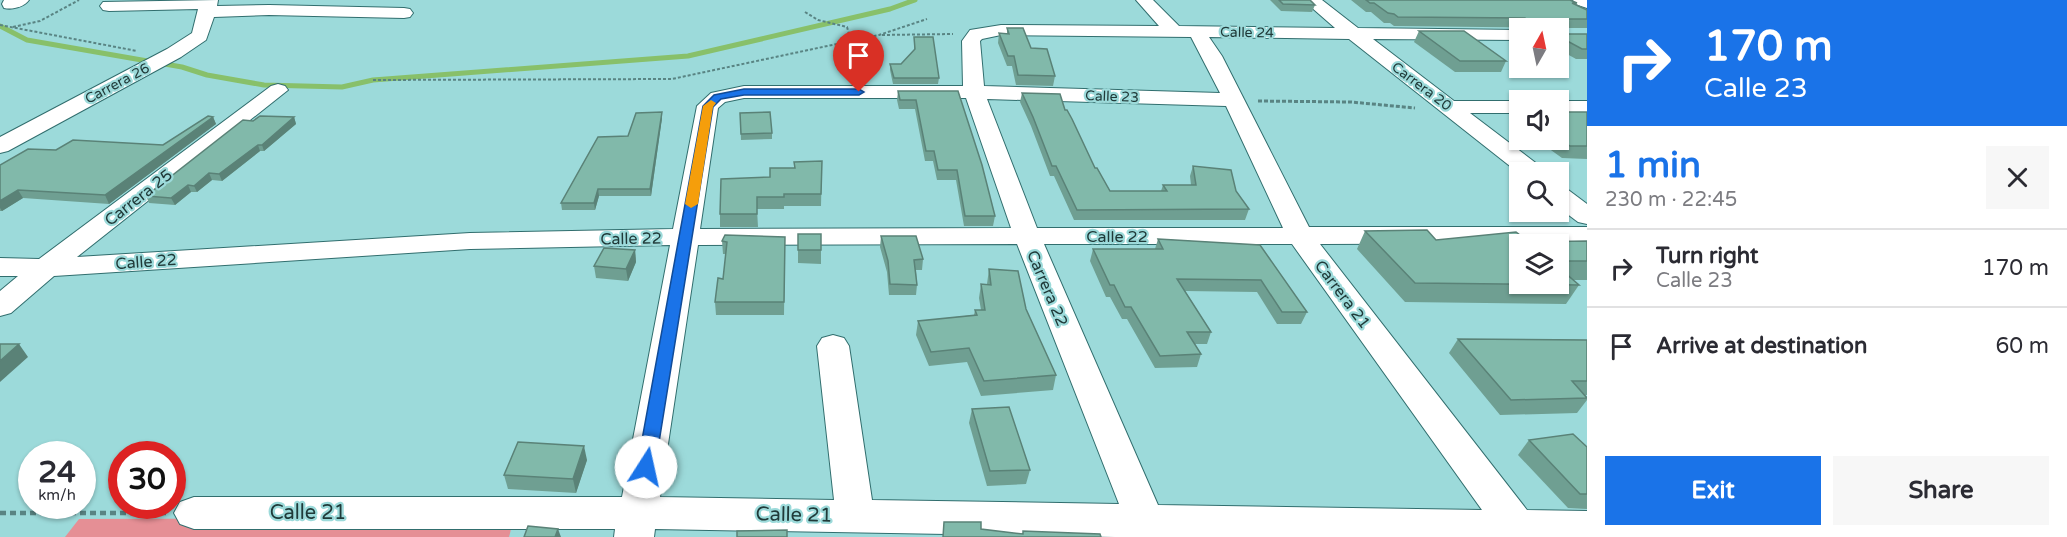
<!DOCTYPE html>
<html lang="en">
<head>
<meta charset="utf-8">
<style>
  body { margin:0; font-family:"Varela Round",sans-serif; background:#f7f7f7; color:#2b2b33; height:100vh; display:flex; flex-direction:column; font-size:22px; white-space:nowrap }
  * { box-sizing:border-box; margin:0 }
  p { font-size:20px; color:#7c7c81 }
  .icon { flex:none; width:33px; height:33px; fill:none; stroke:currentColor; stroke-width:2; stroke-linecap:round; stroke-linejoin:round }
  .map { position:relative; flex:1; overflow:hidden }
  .drawer { display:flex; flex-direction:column; background:#fff; width:480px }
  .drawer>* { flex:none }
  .hud { background:#1a73e8; color:#fff; overflow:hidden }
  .needle { width:39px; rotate:9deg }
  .fabs { position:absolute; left:1509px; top:18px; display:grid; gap:12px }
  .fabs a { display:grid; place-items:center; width:60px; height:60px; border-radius:0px; background:#fff; box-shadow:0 2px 4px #0004; font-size:30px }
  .speed { position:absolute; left:18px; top:441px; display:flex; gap:12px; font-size:30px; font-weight:700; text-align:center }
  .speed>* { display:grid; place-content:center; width:78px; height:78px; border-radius:50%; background:#fff; box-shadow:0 2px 4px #0004; line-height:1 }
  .speed small { font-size:15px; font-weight:400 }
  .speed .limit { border:9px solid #d22; background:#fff; color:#111 }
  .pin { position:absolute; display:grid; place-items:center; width:51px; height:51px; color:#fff; margin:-62px -26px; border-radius:50% 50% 50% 0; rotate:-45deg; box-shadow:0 0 6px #0007 }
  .pin .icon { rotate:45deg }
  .me { position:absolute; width:66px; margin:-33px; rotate:10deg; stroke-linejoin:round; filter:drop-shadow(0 0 4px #0008) }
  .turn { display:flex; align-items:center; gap:21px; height:126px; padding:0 18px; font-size:27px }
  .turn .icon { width:78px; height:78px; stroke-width:2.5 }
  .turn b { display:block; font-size:42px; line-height:51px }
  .round { display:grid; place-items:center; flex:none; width:63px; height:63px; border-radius:0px; background:#f7f7f7 }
  .overview { display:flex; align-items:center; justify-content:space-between; height:102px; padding:0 18px }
  h1 { font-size:36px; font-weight:700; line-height:45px; color:#1a73e8 }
  .primary-button { display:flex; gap:12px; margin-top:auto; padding:12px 18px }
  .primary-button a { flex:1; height:69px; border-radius:0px; background:#1a73e8; color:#fff; font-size:24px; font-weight:700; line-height:69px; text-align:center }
  .primary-button a+a { background:#f7f7f7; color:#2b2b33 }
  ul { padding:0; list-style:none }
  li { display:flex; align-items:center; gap:18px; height:78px; padding:0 18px; border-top:2px solid #e1e1e2 }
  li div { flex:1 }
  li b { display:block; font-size:22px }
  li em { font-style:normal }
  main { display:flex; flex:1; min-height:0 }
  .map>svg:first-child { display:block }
  .green { fill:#e58f95 }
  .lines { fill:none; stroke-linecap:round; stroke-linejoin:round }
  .stream { stroke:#88c06a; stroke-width:5 }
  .minor-casing { stroke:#316e6e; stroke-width:2 }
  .path-far2 { stroke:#598483; stroke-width:2; stroke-dasharray:3 2; stroke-linecap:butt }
  .path-far1 { stroke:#598483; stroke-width:3; stroke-dasharray:4 2; stroke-linecap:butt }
  .path { stroke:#598483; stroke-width:4.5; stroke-dasharray:6 4; stroke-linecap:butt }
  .minor { fill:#fff; fill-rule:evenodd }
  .wall { fill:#6f9f92; fill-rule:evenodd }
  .shaded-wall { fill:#5a8277 }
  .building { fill:#81b9aa; stroke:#5a8277; stroke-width:1.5 }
  .route { fill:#1a73e8; stroke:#114b97; stroke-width:1.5 }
  .slow { fill:#f59e0b }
  .labels { text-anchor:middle; stroke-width:4.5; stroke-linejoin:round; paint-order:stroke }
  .far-street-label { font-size:14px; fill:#203a39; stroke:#9cdada }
  .street-label { font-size:16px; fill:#203a39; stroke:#9cdada }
  .near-street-label { font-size:20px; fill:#203a39; stroke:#9cdada }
</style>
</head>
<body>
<main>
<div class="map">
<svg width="1587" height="537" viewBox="0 0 1587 537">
  <rect width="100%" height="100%" fill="#9cdada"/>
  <polygon class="green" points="514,518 509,537 65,537 79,519"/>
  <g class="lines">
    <polyline class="stream" points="0,26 27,40 182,67 207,75 264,85 342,87 373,80 688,56 890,9 915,0"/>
    <g class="minor-casing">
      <g id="minor">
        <path d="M4 0H29C24 7 12 10 4 8L2 4Z"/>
        <polygon points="218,0 217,6 269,5 404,8 410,9 413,13 410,17 404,18 269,15 214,17 206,40 181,57 8,151 0,153 0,137 167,49 192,33 198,9 109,11 103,10 100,6 103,2"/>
        <path d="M1136 0H1153L1179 26 1335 28 1303 0H1322L1358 28 1520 30V40L1373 39 1454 101H1520V113H1470L1541 167 1544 172 1520 174 1349 39 1209 37 1222 56 1309 227H1587V243L1320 244 1527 510 1587 511V537H1115L655 529 654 537H614L615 529H194L180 524 174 513 180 502 194 497H622L670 245 470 249 54 276 11 313 0 316V291L18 276H0V258L39 259 271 86 278 84 285 86 288 90 77 257 470 233 673 229 697 106 711 93 744 86H963L962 41 970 30 1001 25 1159 26ZM1001 35 1191 37 1220 93 984 86 980 41 982 39ZM744 98H966L1011 228 700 229 718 108 725 102ZM987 99 1226 106 1283 228H1037ZM1017 244 1119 504 872 500 849 346 844 338 833 335 822 338 817 346 834 500 660 497 698 245ZM1044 244H1292L1482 510 1158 505Z"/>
        <polygon points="1573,0 1587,0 1587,8 1575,4"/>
        <rect x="1558" y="101" width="29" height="12"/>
        <polygon points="1558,187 1567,189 1587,204 1587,224 1578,222 1558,207"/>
      </g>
    </g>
    <g class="path-far2">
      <polyline points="805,12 818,20 847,27 851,41"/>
      <polyline points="0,25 137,51"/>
      <polyline points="13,27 40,21 79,0"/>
      <polyline points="882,35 953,34"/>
      <polyline points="373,80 672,79 879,35 927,19"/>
    </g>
    <polyline class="path-far1" points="1258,101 1351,102 1415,108"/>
    <polyline class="path" points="0,513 166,513"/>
    <use href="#minor" class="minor"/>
  </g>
  <g class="wall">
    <polygon points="1270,0 1310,0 1315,5 1312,12 1281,11"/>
    <polygon points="1351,0 1570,0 1577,3 1576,4 1587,10 1587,28 1562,28 1562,34 1587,34 1587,59 1576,59 1558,49 1558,28 1394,26 1390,23 1384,23 1371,12 1366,12"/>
    <polygon points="1007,28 1031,48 1055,76 1053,86 1016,85 1012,66 1007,66 998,43 999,33 1007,34"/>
    <polygon points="1419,31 1506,61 1501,72 1455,72 1414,42"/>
    <polygon points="914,37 939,78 938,84 893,84 890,70 890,64 901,64 914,50"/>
    <polygon points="898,91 958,91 995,216 993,226 964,226 956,180 937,180 933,161 925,161 915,109 899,109 897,100"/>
    <polygon points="1022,93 1065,110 1095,168 1110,191 1161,191 1163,185 1191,185 1190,176 1193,166 1236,191 1249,209 1245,220 1074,220 1054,176 1050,176 1031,126 1020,102"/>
    <polygon points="1520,110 1520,126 1513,121"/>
    <polygon points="1558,110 1564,112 1587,112 1587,159 1562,158 1537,140 1558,140"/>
    <polygon points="740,113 772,133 772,139 741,140"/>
    <polygon points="213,117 216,124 109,204 23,198 2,211 0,211 0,165 56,150 163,145"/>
    <polygon points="294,117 296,124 264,151 260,151 222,181 212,180 197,192 191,192 175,205 149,203 146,196 253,121"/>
    <polygon points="662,118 651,196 599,196 595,210 562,210 561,203 628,136"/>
    <polygon points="822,161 821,206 784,206 784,209 757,209 758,227 720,227 720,214 770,177 794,168"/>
    <path d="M1365 231 1436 240 1529 242 1587 241V280H1573L1579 285 1566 304 1405 302 1357 249ZM1558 244V284H1520Z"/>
    <polygon points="798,234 821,234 821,264 798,263"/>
    <polygon points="881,236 923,259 922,270 916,270 917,285 916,295 889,295 887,272 880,247"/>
    <polygon points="785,237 784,315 716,315 715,302 723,279 726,254 723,254 722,241"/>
    <polygon points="1158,239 1260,245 1307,312 1301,324 1277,324 1257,292 1185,291 1211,332 1207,344 1195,344 1201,354 1197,367 1155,368 1127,319 1122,319 1110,297 1106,297 1090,261 1093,249 1155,249"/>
    <polygon points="635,250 636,262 628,281 596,278 594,266"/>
    <polygon points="989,269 1026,309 1056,375 1053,390 981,396 967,362 929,366 916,335 918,321 974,315 975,310 981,310 979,298 981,284 987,284"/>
    <polygon points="1458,339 1587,340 1587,395 1585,395 1587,397 1587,400 1577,413 1500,415 1449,353"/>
    <polygon points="972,409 1030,470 1026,484 987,486 969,423"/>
    <polygon points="1529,440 1587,447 1587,509 1568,508 1518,455"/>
    <polygon points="587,460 576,493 508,489 504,475"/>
  </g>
  <g class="shaded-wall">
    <polygon points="662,112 662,118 651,196 650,189"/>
    <polygon points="213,117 216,124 109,204 105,195"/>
    <polygon points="294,117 296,124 264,151 262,145"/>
    <polygon points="258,145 260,151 222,181 219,174"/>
    <polygon points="209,173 212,180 197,192 194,186"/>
    <polygon points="188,185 191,192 175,205 171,198"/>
    <polygon points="598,189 599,196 595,210 594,203"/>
    <polygon points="18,190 23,198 2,211 0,208 0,201"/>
    <polygon points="635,250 636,262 628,281 626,269"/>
    <polygon points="19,344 28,357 0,382 0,361"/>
    <polygon points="584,446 587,460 576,493 573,479"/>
    <polygon points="558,529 561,537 555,537"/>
  </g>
  <g class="building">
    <polygon points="1279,0 1310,0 1315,5 1283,4"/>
    <polygon points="1366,0 1570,0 1577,3 1572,3 1587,10 1587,19 1562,19 1562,34 1587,34 1587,49 1582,49 1558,36 1558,28 1546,28 1538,24 1527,24 1525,18 1398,17 1394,14 1388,13 1374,3 1370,3"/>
    <polygon points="1007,28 1023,28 1031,48 1047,49 1055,76 1018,75 1014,56 1008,56 999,33 1009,34"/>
    <polygon points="1419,31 1464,31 1506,61 1460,61"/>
    <polygon points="914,37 933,37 939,78 894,78 890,64 901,64 915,49"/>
    <polygon points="898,91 958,91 982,165 995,216 965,216 957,170 938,170 934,151 926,151 916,100 900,100"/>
    <polygon points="1022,93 1060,94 1065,110 1067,110 1072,119 1095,168 1097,168 1110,191 1167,191 1163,185 1196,185 1193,166 1231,170 1236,191 1249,209 1077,210 1056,166 1052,166 1033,117"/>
    <polygon points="1558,110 1564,112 1587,112 1587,146 1570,146 1558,138"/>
    <polygon points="662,112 650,189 598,189 594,203 561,203 598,137 628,136 636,113"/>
    <polygon points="770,112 772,133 741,134 740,113"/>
    <polygon points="208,116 213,117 105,195 18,190 0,201 0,165 28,149 56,150 73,140 163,145"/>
    <polygon points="260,116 294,117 262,145 258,145 219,174 209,173 194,186 188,185 171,198 146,196 243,120 253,121"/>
    <polygon points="822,161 821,194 784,194 784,197 757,197 757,214 720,214 721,179 770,177 770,168 795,168 794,162"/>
    <polygon points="1427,230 1436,240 1516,232 1529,242 1587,241 1587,261 1558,261 1558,244 1520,244 1520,284 1558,284 1558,267 1579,285 1415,283 1365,231"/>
    <rect x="798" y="234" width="23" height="16"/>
    <polygon points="725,235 785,237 784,302 715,302 718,278 723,279 727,242 722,241"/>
    <polygon points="881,236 916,236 923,259 914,260 917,285 890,284 888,261"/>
    <polygon points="1158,239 1260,245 1307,312 1282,312 1261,280 1177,279 1211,332 1187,332 1201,354 1160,356 1131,307 1125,307 1114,285 1110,285 1093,249 1163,249"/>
    <polygon points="604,248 635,250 626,269 594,266"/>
    <polygon points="989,269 1018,271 1026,309 1056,375 984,381 969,348 931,352 918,321 977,315 975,310 985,310 981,284 991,285"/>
    <polygon points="1458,339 1587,340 1587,381 1572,381 1587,398 1511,400"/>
    <polygon points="0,344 19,344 0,361"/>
    <polygon points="1009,407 1030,470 990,471 972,409"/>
    <polygon points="1573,434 1587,447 1587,494 1580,494 1529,440"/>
    <polygon points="518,442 584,446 573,479 504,475"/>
    <polygon points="944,522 981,522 981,529 1023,534 1023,531 1100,534 1101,537 943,537"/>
    <polygon points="528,526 558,529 555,537 524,537"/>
    <polygon points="787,530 787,537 737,537 737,531"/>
  </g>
  <polygon class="route" points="744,89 859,89 864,92 859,95 744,95 721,99 713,107 655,467 652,472 646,474 640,472 637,467 703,106 714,95"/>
  <polygon class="slow" points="711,100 716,103 713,107 698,204 691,208 685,204 703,106"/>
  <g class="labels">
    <g class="far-street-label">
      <text transform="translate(1247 32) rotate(1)" y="5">Calle 24</text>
      <text transform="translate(117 83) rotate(-28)" y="5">Carrera 26</text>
      <text transform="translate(1422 86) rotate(37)" y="5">Carrera 20</text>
      <text transform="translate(1112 96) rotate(2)" y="5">Calle 23</text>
    </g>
    <g class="street-label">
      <text transform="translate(138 197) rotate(-38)" y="6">Carrera 25</text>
      <text x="1117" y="242">Calle 22</text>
      <text transform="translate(631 238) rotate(-1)" y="6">Calle 22</text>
      <text transform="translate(146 261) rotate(-4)" y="6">Calle 22</text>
      <text transform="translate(1048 288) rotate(67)" y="6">Carrera 22</text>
      <text transform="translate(1343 294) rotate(53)" y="6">Carrera 21</text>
    </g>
    <g class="near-street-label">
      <text x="308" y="519">Calle 21</text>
      <text transform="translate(794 514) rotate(1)" y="7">Calle 21</text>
    </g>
  </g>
</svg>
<div class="fabs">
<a><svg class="needle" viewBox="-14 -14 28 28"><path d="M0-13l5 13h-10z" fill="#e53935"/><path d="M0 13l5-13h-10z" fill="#7c7c81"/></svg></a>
<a><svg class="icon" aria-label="sound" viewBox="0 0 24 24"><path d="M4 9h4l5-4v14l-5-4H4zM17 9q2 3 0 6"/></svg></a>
<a><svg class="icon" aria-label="search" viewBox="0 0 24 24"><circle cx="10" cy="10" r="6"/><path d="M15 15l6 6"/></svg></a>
<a><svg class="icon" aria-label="layers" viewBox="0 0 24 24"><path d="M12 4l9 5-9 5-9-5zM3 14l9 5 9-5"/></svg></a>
</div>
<div class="speed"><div>24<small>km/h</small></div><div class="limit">30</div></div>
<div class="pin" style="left:859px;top:92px;background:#d93025"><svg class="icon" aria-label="arrive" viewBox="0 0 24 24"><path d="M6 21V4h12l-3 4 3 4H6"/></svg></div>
<svg class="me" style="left:646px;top:467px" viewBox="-20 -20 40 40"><circle r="19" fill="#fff"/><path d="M0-13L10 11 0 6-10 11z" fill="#1a73e8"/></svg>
</div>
<section class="drawer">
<div class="hud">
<div class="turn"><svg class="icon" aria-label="right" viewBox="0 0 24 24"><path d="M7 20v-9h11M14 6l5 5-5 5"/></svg><div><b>170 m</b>Calle 23</div></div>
</div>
<div class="overview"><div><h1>1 min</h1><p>230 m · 22:45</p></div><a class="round"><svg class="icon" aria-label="close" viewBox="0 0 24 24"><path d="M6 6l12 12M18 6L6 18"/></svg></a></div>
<ul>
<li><svg class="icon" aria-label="right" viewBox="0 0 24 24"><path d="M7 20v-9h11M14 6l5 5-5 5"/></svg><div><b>Turn right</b><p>Calle 23</p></div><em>170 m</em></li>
<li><svg class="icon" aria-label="arrive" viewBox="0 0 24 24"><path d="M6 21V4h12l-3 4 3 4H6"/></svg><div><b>Arrive at destination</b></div><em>60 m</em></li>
</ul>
<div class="primary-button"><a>Exit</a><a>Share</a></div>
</section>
</main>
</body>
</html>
